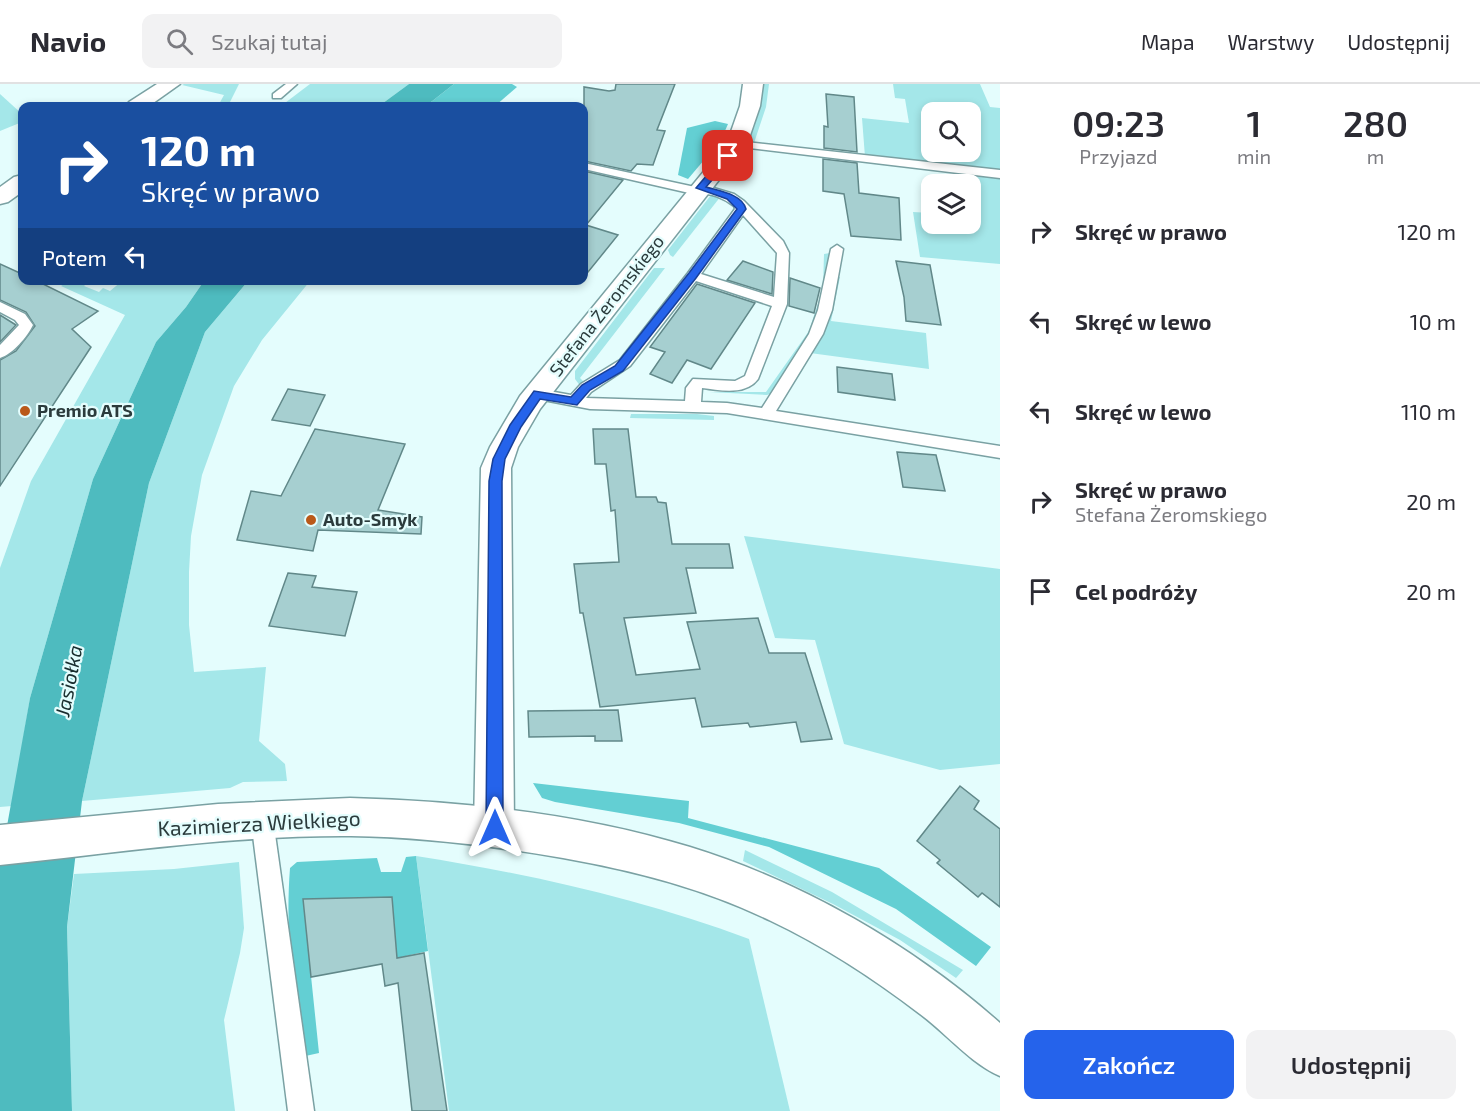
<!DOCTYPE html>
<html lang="pl">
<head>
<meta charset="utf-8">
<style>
  body { margin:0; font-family:"Exo 2",sans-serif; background:#f2f2f3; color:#2b2b33; height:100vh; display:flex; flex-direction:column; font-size:22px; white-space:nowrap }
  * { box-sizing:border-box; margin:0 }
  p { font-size:20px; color:#7c7c81 }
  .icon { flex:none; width:33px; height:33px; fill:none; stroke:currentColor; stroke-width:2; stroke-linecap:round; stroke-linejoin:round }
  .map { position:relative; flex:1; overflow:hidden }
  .side { display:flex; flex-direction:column; background:#fff; width:480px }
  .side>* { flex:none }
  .guide { position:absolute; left:18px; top:18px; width:570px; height:183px; border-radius:12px; box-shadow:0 3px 9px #0003; background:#1a4fa0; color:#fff; overflow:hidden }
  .fabs { position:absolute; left:921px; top:18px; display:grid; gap:12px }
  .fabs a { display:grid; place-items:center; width:60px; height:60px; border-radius:12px; background:#fff; box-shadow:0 3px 9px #0003; font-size:30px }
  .pin { position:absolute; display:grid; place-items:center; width:51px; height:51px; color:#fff; margin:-26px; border-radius:12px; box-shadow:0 3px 9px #0006 }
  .me { position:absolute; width:66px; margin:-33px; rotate:0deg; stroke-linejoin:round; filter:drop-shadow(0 0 4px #0008) }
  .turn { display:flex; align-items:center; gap:21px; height:126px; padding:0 24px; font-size:27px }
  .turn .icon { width:78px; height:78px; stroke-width:2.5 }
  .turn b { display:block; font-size:42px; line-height:51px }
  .then { display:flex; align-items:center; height:57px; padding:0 24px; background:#0003; gap:12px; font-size:22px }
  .eta { display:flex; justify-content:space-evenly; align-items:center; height:102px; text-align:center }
  .eta b { font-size:36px; font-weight:600; line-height:42px }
  .action { display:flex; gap:12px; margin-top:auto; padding:12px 24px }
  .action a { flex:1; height:69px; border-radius:12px; background:#2563eb; color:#fff; font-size:24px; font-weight:600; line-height:69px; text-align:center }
  .action a+a { background:#f2f2f3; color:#2b2b33 }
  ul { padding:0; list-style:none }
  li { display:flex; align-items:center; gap:18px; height:90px; padding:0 24px }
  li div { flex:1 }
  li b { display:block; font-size:22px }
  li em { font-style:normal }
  header { display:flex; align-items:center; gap:36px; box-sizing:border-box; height:84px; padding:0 30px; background:#fff; border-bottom:2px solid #e1e1e2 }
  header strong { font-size:28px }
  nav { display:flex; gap:33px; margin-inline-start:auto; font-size:21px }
  .search { width:420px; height:54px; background:#f2f2f3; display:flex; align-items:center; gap:15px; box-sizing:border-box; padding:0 21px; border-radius:12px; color:#7c7c81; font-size:22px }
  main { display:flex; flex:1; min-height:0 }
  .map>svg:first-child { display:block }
  .green { fill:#a4e7e9; fill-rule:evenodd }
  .forest { fill:#63cfd3 }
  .water { fill:#4ebbbf }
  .building { fill:#a6cfd0; stroke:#618889; stroke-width:1.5 }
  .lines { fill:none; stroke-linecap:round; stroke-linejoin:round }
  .service-casing { stroke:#7aa1a3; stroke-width:3 }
  .minor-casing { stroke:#7aa1a3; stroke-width:3 }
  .tertiary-casing { stroke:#7aa1a3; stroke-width:3 }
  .service { fill:#fff; fill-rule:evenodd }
  .minor { fill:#fff; fill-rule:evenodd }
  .tertiary { fill:#fff; fill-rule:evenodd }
  .route { fill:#2563eb; stroke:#184099; stroke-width:1.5 }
  .poi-dot { fill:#ba5919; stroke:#e4fdfd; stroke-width:2 }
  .labels { text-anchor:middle; stroke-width:4.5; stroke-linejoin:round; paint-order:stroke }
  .street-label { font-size:18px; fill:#2b3b3c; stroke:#e4fdfd }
  .poi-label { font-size:18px; font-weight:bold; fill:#2b3b3c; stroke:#e4fdfd; text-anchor:start }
  .water-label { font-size:20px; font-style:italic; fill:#192d2e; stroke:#e4fdfd }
  .near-street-label { font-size:21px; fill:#2b3b3c; stroke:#e4fdfd }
</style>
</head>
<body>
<header>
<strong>Navio</strong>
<div class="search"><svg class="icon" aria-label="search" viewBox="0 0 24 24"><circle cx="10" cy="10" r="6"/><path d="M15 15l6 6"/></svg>Szukaj tutaj</div>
<nav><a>Mapa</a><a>Warstwy</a><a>Udostępnij</a></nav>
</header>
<main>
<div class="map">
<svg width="1000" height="1027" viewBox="0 0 1000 1027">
  <rect width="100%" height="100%" fill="#e4fdfd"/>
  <g class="green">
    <polygon points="184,0 239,0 228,22 218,22 224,11 182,1"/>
    <polygon points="310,0 409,0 379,22 281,22"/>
    <polygon points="761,0 769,0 766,23 754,59 745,56"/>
    <path d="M893 0H980L990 23 1000 24V88L865 73 862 34 909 39 905 15 895 14ZM932 28H970V68H932Z"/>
    <polygon points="0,10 22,30 22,38 0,47"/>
    <polygon points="968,89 1000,92 1000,180 920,173 913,128 931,129 932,140 970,140 971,132 974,132"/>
    <polygon points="711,111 721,112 673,173 670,171 668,166"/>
    <polygon points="830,169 825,205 811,248 773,309 767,311 709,308 766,308 809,247 823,204 824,170"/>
    <polygon points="654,184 665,184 580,294 583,297 581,303 575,295 575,287"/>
    <polygon points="837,193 840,193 831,237 926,249 929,285 810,269"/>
    <polygon points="69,197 85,197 87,199 84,202 99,208 103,204 110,207 122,197 204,197 186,223 156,258 93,395 30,614 12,722 0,723 0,484 31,397 125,231 61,202"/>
    <polygon points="248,197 310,197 262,256 234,302 202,391 191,452 189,488 189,541 194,588 266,583 259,657 285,680 287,697 243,698 230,704 82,717 149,399 205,248"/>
    <polygon points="631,330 697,330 714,332 714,336 630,334"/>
    <polygon points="744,452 1000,485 1000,680 940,686 844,660 815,556 775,554"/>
    <polygon points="745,766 832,808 963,886 956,894 900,856 833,820 743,777"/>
    <path d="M416 772C530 790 641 815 749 855L790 1027H449Z"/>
    <polygon points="239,778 244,844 240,869 224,936 235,1027 72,1027 67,843 74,790 174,785"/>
  </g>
  <g class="forest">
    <polygon points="454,0 512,0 517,3 495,22 426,22"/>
    <polygon points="715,37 728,40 721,56 688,95 678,91 687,44"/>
    <polygon points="533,699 689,717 688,734 879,784 991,863 976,882 896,825 769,763 679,739 555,718 542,714"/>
    <path d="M416 772 428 867 397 874 392 813 303 815 319 969 301 973C293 909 285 848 290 784L297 778 377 774 381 788H401L406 773Z"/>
  </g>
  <g class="water">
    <polygon points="409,0 454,0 426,22 379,22"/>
    <polygon points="204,197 248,197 205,248 149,399 82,717 67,843 72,1027 0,1027 0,781 30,614 93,395 156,258 186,223"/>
  </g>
  <g class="building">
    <polygon points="616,0 675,0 657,46 665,47 653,81 637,80 631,87 584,77 584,3 609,7 615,6"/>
    <polygon points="826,10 854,13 857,68 824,64 824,42 828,43"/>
    <polygon points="823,75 857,79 859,109 899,114 901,156 851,152 844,110 823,107"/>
    <polygon points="584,87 623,96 586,141 618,151 584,193"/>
    <polygon points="743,177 773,188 772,210 727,196"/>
    <polygon points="896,177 930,181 941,241 906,237 904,213"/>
    <polygon points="0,180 22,190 22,196 35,196 98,227 72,245 91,263 0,402 0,276 16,267 35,242 26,228 0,216"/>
    <polygon points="790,194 820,204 814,229 789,222"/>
    <polygon points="697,200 755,219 711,285 687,276 672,299 650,290 665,268 650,263"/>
    <polygon points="0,231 16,241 0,258"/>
    <polygon points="837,283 892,290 895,316 838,308"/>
    <polygon points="288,305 325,311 310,342 272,336"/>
    <polygon points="315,345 405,360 378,426 422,433 421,450 318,446 313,467 237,456 251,407 281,412"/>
    <polygon points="593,345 628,345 636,413 656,413 658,418 666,419 672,460 729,460 733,484 686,484 696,529 624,534 636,591 700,585 687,538 758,534 769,569 805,569 832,655 801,658 796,638 750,643 748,639 702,643 695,614 600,623 583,529 580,529 574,480 619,478 615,426 611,427 606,380 595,380"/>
    <polygon points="897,368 936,371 945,407 903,403"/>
    <polygon points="288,489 316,492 312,503 357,508 345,552 269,542"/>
    <polygon points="618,626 622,657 595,657 595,652 529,653 528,627"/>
    <polygon points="960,702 979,717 974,725 1000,745 1000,823 982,809 978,813 937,779 940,776 917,757"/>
    <polygon points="392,813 397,874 424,869 447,1027 412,1027 398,899 385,902 382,880 311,893 303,815"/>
  </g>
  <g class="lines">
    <g class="service-casing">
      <g id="service">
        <polygon points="286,0 297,0 281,14 273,14 273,10"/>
        <polygon points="737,57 1000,86 1000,94 733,62 731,60"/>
        <path d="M584 79 695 103 700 100 734 110 744 117 783 157 789 169 787 220 758 295C745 312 720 306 702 304L701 318 727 319 762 324 809 250 818 226 831 165 837 161 843 165 832 226 823 250 776 327 1000 362V374L727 329 590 325 533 314 531 310 533 306 538 305 571 311 581 300 620 276 688 189 735 125 734 122C725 115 709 107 698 111L584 85ZM743 131 777 169 774 213 701 190ZM696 197 772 222 745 292 735 297 693 295 686 304 685 317 586 314 591 308 630 282Z"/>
        <path d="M0 218 25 230 33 241C27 253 13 270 0 274V261L19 241 15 236 0 228Z"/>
        <polygon points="262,726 270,729 273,736 314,1027 288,1027 251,736 254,729"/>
      </g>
    </g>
    <g class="minor-casing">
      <g id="minor">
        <polygon points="157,0 180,0 149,22 127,22 129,18"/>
        <polygon points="743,0 763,0 760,22 747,60 540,325 518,363 511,384 514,744 508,758 494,763 480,758 474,744 481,384 490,363 520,312 727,59 740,22"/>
        <polygon points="22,91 22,108 8,118 0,120 0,103 14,93"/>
      </g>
    </g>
    <g class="tertiary-casing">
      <path id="tertiary" d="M350 714C462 717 583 730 690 763 803 798 912 861 1000 939V992C970 979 947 950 920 930 874 895 824 862 771 837 705 805 636 787 563 774 493 762 422 753 351 752 234 751 116 769 0 781V741L218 720Z"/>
    </g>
    <use href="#service" class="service"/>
    <use href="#minor" class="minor"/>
    <use href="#tertiary" class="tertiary"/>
  </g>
  <path class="route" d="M725 70 733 72 706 103C719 107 742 110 746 125L696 194 623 287 590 306 577 321 540 315 521 343 505 375 502 397 503 744 500 750 495 752 489 750 486 744 489 397 493 375 510 341 534 307 571 313 582 301 615 282 689 189 737 125 727 115 696 104Z"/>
  <g class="poi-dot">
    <circle cx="25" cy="327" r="6"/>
    <circle cx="311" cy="436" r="6"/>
  </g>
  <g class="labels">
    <g class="street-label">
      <text transform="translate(607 222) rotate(-52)" y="6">Stefana Żeromskiego</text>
    </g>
    <g class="poi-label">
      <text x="37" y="333">Premio ATS</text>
      <text x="323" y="442">Auto-Smyk</text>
    </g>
    <g class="water-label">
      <text transform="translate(69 597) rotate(-79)" y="7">Jasiołka</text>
    </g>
    <g class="near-street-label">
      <text transform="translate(259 740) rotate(-3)" y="7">Kazimierza Wielkiego</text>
    </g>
  </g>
</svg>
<div class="fabs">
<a><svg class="icon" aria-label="search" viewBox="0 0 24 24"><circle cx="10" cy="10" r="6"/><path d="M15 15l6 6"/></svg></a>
<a><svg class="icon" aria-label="layers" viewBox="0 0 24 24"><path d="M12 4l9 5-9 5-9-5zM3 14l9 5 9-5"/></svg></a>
</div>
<div class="pin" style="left:728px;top:72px;background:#d93025"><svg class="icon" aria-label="arrive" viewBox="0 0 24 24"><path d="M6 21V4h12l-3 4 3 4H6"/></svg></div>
<svg class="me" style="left:495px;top:744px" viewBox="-20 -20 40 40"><path d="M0-17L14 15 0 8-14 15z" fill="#2563eb" stroke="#fff" stroke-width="4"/></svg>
<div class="guide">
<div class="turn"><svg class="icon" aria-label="right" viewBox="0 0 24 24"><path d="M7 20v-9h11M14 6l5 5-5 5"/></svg><div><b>120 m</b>Skręć w prawo</div></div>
<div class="then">Potem<svg class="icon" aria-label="left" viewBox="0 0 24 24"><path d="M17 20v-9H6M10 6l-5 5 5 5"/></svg></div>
</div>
</div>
<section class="side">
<div class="eta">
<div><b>09:23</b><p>Przyjazd</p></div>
<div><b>1</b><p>min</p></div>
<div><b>280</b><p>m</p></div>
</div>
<ul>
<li><svg class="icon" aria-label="right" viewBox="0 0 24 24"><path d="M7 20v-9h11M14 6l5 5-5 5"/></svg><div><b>Skręć w prawo</b></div><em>120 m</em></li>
<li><svg class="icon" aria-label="left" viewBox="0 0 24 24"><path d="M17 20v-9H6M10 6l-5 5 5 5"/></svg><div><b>Skręć w lewo</b></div><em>10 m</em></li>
<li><svg class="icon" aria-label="left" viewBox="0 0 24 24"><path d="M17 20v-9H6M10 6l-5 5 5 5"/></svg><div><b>Skręć w lewo</b></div><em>110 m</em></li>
<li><svg class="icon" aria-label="right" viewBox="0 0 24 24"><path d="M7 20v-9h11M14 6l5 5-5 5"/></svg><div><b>Skręć w prawo</b><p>Stefana Żeromskiego</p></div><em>20 m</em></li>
<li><svg class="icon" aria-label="arrive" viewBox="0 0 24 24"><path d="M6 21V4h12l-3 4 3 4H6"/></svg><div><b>Cel podróży</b></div><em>20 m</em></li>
</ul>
<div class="action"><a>Zakończ</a><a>Udostępnij</a></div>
</section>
</main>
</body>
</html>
